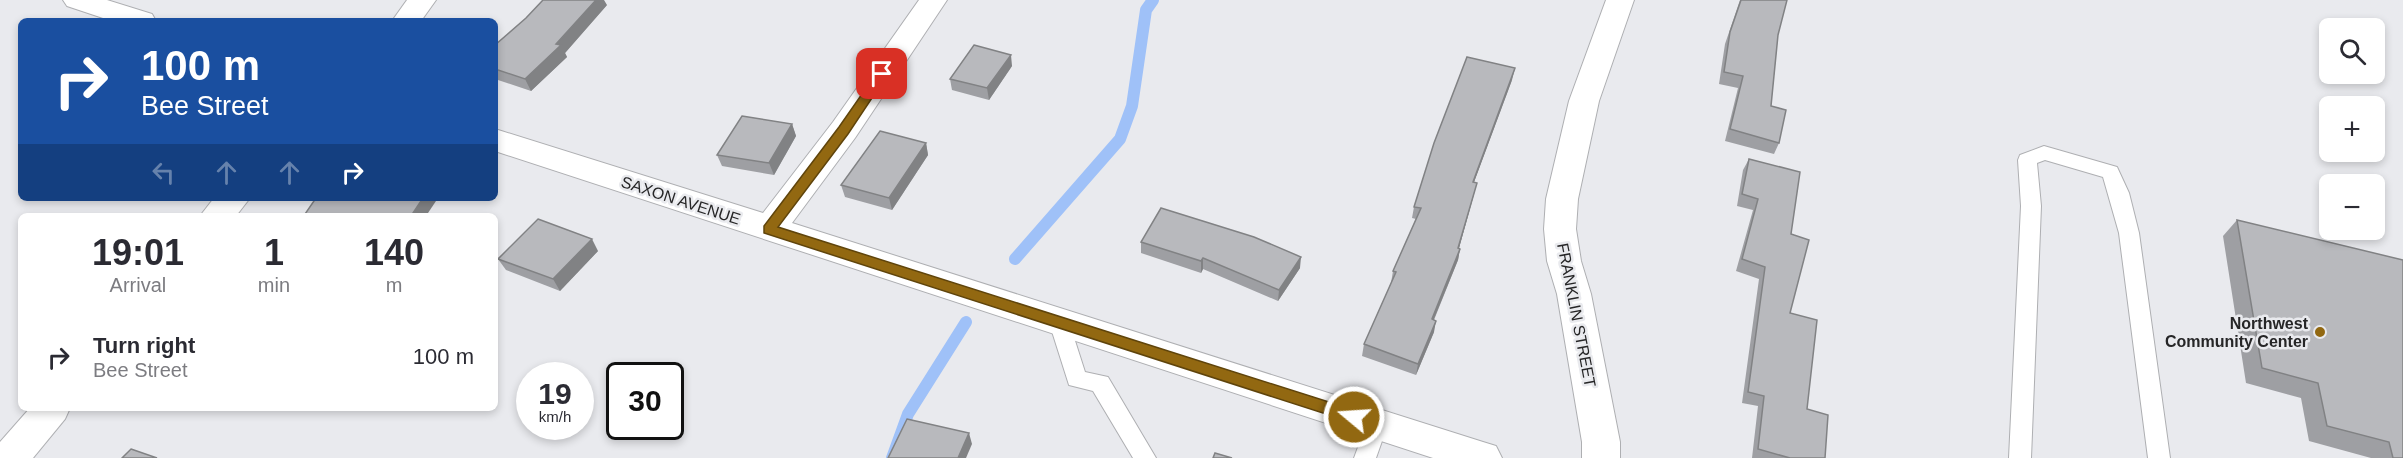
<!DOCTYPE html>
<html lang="en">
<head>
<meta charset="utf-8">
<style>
  body { margin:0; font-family:Helvetica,sans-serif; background:#f2f2f3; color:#2b2b33; height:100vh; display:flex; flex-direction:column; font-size:22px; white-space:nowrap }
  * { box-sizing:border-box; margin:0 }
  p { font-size:20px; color:#7c7c81 }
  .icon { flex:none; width:33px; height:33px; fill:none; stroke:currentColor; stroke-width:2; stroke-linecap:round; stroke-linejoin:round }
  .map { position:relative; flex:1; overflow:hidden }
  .side { position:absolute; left:18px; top:213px; width:480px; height:198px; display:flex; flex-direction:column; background:#fff; border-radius:9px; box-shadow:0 3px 9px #0003 }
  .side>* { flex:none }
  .top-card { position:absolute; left:18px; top:18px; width:480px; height:183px; border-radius:9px; box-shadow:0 3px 9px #0003; background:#1a4fa0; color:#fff; overflow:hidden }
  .tools { position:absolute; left:2319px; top:18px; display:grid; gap:12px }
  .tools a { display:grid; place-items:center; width:66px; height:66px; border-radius:9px; background:#fff; box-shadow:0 3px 9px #0003; font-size:30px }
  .speed { position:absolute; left:516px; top:362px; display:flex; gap:12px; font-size:30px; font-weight:700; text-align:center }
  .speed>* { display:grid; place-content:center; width:78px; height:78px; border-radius:50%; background:#fff; box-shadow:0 3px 9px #0003; line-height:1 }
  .speed small { font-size:15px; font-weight:400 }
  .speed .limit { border:3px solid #111; border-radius:9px; background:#fff; color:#111 }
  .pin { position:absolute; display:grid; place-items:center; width:51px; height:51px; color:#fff; margin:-26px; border-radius:12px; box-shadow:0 3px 9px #0006 }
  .me { position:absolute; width:66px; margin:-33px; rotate:288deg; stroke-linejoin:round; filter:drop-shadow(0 0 4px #0008) }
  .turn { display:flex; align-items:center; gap:21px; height:126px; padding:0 24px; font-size:27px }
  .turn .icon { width:78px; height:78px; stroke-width:2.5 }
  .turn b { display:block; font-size:42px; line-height:51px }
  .lanes { display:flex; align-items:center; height:57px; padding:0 24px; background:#0003; justify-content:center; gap:30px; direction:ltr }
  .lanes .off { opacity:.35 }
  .eta { display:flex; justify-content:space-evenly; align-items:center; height:102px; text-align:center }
  .eta b { font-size:36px; font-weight:700; line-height:42px }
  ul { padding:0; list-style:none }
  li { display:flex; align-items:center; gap:18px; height:84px; padding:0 24px }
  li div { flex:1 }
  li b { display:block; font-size:22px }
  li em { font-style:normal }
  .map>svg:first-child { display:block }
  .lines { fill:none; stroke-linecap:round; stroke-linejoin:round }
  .stream { stroke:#9fc1f8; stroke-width:12 }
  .service-casing { stroke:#aeafb2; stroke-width:2 }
  .minor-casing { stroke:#aeafb2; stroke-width:2 }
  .service { fill:#fff; fill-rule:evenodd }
  .minor { fill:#fff; fill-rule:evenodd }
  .wall { fill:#9e9fa3 }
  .shaded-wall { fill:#818284 }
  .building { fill:#b8b9bd; stroke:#818284; stroke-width:1.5 }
  .route { fill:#926811; stroke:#5f440b; stroke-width:1.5 }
  .poi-dot { fill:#926811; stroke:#e9eaee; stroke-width:2 }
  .labels { text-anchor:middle; stroke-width:5; stroke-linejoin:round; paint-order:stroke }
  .street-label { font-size:16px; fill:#262627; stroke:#e9eaee }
  .poi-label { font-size:16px; font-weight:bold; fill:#262627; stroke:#e9eaee; text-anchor:end }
</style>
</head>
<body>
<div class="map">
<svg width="2403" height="458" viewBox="0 0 2403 458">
  <rect width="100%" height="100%" fill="#e9eaee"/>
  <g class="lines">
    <g class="stream">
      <polyline points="1015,259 1120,139 1132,106 1146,10 1153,0"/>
      <polyline points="892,458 908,414 966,322"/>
    </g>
    <g class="service-casing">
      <g id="service">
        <polygon points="2044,146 2117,167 2129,193 2139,233 2170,458 2148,458 2119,233 2103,177 2045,160 2037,163 2041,206 2031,458 2009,458 2021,206 2018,160 2020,155"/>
        <polygon points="1059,314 1066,316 1069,322 1085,372 1108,377 1156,458 1133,458 1093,391 1069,385 1049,322 1052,316"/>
        <polygon points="1377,415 1385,417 1388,424 1376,458 1354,458 1369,417"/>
      </g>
    </g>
    <g class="minor-casing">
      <g id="minor">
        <polygon points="63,0 107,0 152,14 156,21 112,21 67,6"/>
        <polygon points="407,0 436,0 421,21 392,21"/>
        <polygon points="919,0 947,0 855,138 792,223 1483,442 1496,446 1502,458 1433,458 495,151 495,129 763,213 833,122"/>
        <polygon points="1606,0 1634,0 1599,101 1578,199 1576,229 1581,261 1591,294 1620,442 1620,458 1582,458 1582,442 1557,294 1547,261 1544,229 1546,199 1569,101"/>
        <polygon points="214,198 250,198 236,216 200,216"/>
        <polygon points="30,408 70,408 65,419 33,458 0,458 0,442"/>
      </g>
    </g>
    <use href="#service" class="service"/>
    <use href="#minor" class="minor"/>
  </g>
  <g class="wall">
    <polygon points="1740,0 1787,0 1778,35 1771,106 1779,143 1774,154 1725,141 1738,88 1719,84 1725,44"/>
    <polygon points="607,5 565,53 567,57 531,91 495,79 495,45"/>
    <polygon points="1012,66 989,100 952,90 950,79"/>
    <polygon points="1512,80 1474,182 1474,194 1459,248 1460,249 1458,260 1434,320 1434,332 1416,375 1362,356 1364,344 1391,283 1393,271 1416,219 1412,218 1414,207"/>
    <polygon points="792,124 796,136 774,175 722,166 717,155"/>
    <polygon points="926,143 928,155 892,210 845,197 841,185"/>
    <polygon points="1749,159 1791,234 1790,313 1807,409 1825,458 1752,458 1758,406 1742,403 1759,279 1736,271 1753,210 1737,206 1743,170"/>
    <polygon points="305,214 426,216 307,216"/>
    <polygon points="2237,220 2403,458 2371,458 2309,441 2301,398 2246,383 2223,236"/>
    <polygon points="1141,242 1300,268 1278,301 1203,269 1201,273 1141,253"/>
    <polygon points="598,251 560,291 506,270 498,259"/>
  </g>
  <g class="shaded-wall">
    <polygon points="596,0 604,0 607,5 565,53 567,57 531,91 525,79"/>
    <polygon points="1011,55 1012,66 989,100 987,88"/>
    <polygon points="1515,68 1512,80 1470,193 1473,182"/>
    <polygon points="792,124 796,136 774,175 769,163"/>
    <polygon points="926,143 928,155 892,210 889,198"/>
    <polygon points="1477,183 1474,194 1456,259 1458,248"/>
    <polygon points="423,198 438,198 426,216 411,216"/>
    <polygon points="592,239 598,251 560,291 553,279"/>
    <polygon points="1460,249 1458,260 1429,331 1432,319"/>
    <polygon points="1301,257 1300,268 1278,301 1279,290"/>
    <polygon points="1203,258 1203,269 1201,273 1201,261"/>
    <polygon points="1436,321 1434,332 1416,375 1418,364"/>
    <polygon points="969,433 972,444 966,458 958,458"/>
  </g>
  <g class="building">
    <polygon points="543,0 596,0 556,44 561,45 525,79 495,69 495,45 526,18"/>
    <polygon points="1741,0 1787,0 1778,35 1771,106 1786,110 1779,143 1730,129 1743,76 1724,72 1730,32"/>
    <polygon points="974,45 1011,55 987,88 950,79"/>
    <polygon points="1467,57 1515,68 1473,182 1477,183 1458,248 1460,249 1432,319 1436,321 1418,364 1364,344 1396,272 1393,271 1421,208 1414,207 1434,143"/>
    <polygon points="742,116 792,124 769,163 717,155"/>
    <polygon points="880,131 926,143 889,198 841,185"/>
    <polygon points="1749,159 1800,172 1791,234 1809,240 1790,313 1817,320 1807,409 1828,415 1825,458 1790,458 1758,449 1764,396 1748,392 1765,267 1742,259 1758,199 1742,194"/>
    <polygon points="316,198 423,198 411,216 339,216 305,214"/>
    <polygon points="1161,208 1254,237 1301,257 1279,290 1203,258 1201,261 1141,242"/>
    <polygon points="538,219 592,239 553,279 498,259"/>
    <polygon points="2237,220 2403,260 2403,458 2393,458 2389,442 2327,426 2318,383 2262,368"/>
    <polygon points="907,419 969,433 958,458 888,458"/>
    <polygon points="131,449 157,458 122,458"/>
    <polygon points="1215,453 1232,458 1213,458"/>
  </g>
  <polygon class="route" points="882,69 888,74 848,134 778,227 1354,410 1360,412 1362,417 1360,421 1354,423 764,233 764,226 839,127 878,71"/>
  <circle class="poi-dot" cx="2320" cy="332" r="6"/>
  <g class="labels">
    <g class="street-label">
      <text transform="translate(681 200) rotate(18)" y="6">SAXON AVENUE</text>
      <text transform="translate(1577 315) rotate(79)" y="6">FRANKLIN STREET</text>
    </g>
    <g class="poi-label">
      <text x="2308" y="329">Northwest<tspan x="2308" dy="18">Community Center</tspan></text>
    </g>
  </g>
</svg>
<div class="tools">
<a><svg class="icon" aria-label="search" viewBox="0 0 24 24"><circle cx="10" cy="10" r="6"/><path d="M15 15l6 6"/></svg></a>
<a>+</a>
<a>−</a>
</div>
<div class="speed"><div>19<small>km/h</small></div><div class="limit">30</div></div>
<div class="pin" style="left:882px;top:74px;background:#d93025"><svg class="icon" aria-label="arrive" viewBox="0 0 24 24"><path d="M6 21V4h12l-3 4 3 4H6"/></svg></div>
<svg class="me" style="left:1354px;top:417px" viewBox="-20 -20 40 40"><circle r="17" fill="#926811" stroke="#fff" stroke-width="3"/><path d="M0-11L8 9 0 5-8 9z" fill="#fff"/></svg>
<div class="top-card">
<div class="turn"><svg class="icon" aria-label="right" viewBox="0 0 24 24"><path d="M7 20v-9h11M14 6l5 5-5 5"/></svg><div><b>100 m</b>Bee Street</div></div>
<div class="lanes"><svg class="icon off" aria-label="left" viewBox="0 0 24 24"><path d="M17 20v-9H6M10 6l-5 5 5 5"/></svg><svg class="icon off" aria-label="ahead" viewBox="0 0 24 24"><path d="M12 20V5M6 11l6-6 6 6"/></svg><svg class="icon off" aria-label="ahead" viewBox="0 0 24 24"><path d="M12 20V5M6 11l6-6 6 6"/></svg><svg class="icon" aria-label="right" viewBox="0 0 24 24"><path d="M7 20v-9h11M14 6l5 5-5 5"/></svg></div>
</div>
<section class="side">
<div class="eta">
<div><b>19:01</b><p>Arrival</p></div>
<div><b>1</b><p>min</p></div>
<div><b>140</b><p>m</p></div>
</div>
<ul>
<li><svg class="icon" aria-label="right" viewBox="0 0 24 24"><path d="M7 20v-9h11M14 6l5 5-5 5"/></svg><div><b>Turn right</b><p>Bee Street</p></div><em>100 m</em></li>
</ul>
</section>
</div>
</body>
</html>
